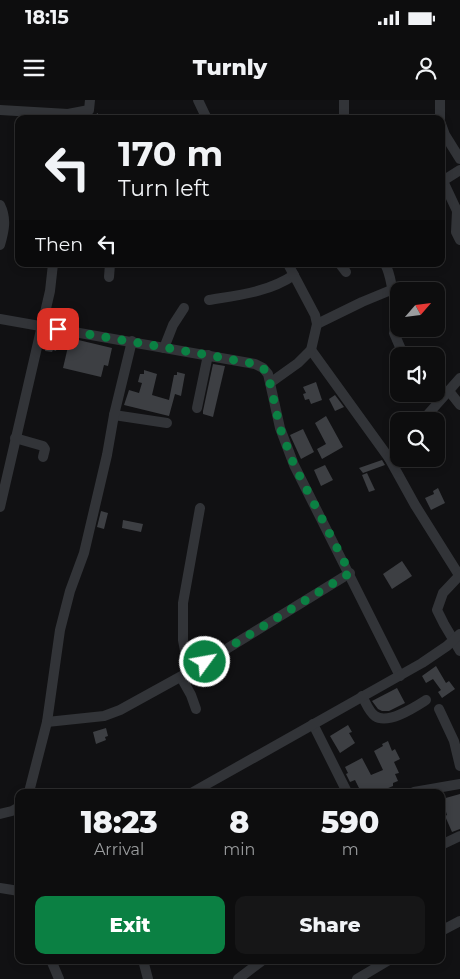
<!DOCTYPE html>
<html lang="en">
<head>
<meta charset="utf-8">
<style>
  body { margin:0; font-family:Montserrat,sans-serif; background:#161617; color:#f1f3f6; height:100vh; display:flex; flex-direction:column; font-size:19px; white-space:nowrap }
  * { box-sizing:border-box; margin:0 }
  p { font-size:16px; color:#9a9c9e }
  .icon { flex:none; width:28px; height:28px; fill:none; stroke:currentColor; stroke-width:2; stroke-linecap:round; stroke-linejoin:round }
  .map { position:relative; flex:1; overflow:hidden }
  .details { position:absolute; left:15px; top:689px; width:430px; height:175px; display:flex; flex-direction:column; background:#0d0d0e; border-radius:10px; box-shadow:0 2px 8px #0003,0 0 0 1px #2d2d2e }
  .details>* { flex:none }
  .hud { position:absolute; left:15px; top:15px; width:430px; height:152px; border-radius:10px; box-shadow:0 2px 8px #0003,0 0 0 1px #2d2d2e; background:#0d0d0e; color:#f1f3f6; overflow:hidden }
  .needle { width:32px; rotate:62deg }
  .buttons { position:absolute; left:390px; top:182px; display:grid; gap:10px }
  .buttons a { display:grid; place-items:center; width:55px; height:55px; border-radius:10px; background:#0d0d0e; box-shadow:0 2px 8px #0003,0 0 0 1px #2d2d2e; font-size:25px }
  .pin { position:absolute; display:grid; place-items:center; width:42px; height:42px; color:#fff; margin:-21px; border-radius:10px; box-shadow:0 2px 8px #0006 }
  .me { position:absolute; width:55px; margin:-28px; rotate:58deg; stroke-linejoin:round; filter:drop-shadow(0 0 4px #0008) }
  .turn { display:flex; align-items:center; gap:18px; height:105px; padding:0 20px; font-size:22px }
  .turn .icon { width:65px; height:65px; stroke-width:2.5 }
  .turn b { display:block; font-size:35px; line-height:42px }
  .then { display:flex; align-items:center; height:48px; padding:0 20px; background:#0003; gap:10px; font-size:19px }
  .eta { display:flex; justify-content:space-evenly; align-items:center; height:85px; text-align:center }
  .eta b { font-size:30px; font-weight:800; line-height:35px }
  .button { display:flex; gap:10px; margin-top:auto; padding:10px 20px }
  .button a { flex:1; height:58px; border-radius:10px; background:#0b8043; color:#fff; font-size:20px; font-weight:800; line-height:58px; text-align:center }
  .button a+a { background:#161617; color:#f1f3f6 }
  .status { display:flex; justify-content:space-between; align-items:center; height:35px; padding:0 25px; background:#0d0d0e; direction:ltr }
  .status svg { height:14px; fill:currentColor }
  header { display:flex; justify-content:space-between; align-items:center; height:65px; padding:0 20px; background:#0d0d0e; font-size:22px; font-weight:800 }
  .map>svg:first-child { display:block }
  .building { fill:#3d3f43 }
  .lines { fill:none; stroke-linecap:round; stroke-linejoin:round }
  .path { stroke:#383b3f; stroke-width:1; stroke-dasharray:2.5 4; stroke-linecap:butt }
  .minor { stroke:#323438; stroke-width:10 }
  .route { stroke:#0b8043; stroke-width:9; stroke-dasharray:0 16.2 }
</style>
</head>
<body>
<div class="status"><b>18:15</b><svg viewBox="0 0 49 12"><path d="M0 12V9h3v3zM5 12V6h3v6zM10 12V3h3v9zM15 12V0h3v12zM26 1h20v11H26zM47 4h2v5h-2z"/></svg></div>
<header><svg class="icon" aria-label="menu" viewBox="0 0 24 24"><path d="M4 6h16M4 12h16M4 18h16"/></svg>Turnly<svg class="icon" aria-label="person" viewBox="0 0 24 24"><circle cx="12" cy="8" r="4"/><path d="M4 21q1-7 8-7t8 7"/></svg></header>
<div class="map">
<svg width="460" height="879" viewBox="0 0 460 879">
  <rect width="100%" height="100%" fill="#111113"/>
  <g class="building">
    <polygon points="48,234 60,237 56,251 53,250 52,252 45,251"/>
    <polygon points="70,238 112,248 108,266 104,265 101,277 63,268"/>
    <polygon points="213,264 225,266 213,317 203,314 203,311"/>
    <polygon points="144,270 157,274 152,295 169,300 174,275 177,275 177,272 185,274 181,296 175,294 169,316 124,305 129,290 139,293 142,283 138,282 140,274 144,274"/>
    <polygon points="316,282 322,300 311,304 309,299 305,300 303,294 306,293 303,287"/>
    <polygon points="335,295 344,307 335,311 329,299"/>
    <polygon points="326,316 343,347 322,359 317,349 326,344 315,323"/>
    <polygon points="303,329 314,352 301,359 290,335"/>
    <polygon points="382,360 385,365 363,373 359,368"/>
    <polygon points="325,365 333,380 321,386 314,370"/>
    <polygon points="367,373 375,390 369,392 362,375"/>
    <polygon points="438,388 445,403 431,410 425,398 434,394 433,391"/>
    <polygon points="101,411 108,413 104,429 97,427"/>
    <polygon points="123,420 143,424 141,432 122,428"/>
    <polygon points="402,461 412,476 392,489 383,474"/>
    <polygon points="436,566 446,583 449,581 455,589 442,598 438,592 441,590 433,579 426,583 422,576"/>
    <polygon points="397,588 405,603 389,611 382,611 378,609 372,601"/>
    <polygon points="348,625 352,632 349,633 355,643 340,653 330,636"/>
    <polygon points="106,628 108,636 105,637 106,640 96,644 93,632"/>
    <polygon points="388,641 392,651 395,649 400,659 394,662 399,673 395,674 398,681 393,683 393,686 379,692 361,692 355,680 350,682 346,674 348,673 345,667 362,658 371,675 383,670 374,651 383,646 382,644"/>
    <polygon points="460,694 460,729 452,732 445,716 447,715 442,699"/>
  </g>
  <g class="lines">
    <polyline class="path" points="97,13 101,19"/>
    <g class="minor">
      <polyline points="198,0 207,19"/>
      <polyline points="344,0 344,19"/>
      <polyline points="440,0 440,19"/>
      <polyline points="0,10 68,14 89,10 90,0"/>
      <polyline points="441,24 445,35 460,59"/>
      <polyline points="443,81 457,111 456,132 460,140"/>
      <polyline points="441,82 460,70"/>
      <path d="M0 105C7 119 4 131 0 145"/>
      <polyline points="340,164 346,172"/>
      <path d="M385 164C393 178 390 193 399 208"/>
      <polyline points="109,177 110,164"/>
      <path d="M209 200C239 195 269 192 294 175"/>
      <polyline points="399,215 394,233 403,254"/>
      <polyline points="0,219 255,264 263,268 268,274 280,328 294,365 400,576"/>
      <polyline points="317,224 362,202 391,190"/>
      <polyline points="164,248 173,225 184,208"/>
      <polyline points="311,250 389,358 415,405 459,475"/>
      <polyline points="270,283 298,263 311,250 317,224 315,215 288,164"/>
      <polyline points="449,291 460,305"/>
      <polyline points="197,308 208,255"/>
      <polyline points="114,315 167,323"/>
      <polyline points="422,321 460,278"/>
      <polyline points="15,338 43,346 45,349 43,357"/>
      <polyline points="389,358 399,347"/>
      <polyline points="0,407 50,191 53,164"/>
      <polyline points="460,475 443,493 437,510 444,524 460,551"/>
      <polyline points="189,572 183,540 183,503 200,408"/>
      <polyline points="181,577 191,595 196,609"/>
      <path d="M362 596C366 603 369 612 375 616 388 625 415 607 426 600"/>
      <polyline points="439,609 454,641 460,666"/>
      <polyline points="47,622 104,616 120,610 189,572 350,473"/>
      <polyline points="313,624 347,692"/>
      <polyline points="29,692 47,622 60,530 70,491 84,453 107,355 114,315 132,241"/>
      <polyline points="193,692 422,563 447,546 460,534"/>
      <polyline points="414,692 460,684"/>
      <polyline points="0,714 12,711 19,707"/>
      <polyline points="441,745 460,736"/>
      <polyline points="0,788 19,791"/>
      <polyline points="441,831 460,821"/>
      <polyline points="51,860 59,879"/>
      <polyline points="143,860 148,879"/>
      <polyline points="238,879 263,860"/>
      <polyline points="357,879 389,860"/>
    </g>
  </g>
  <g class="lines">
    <polyline class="route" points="58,229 208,255 255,264 263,268 268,274 280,328 294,365 350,473 205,562"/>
  </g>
</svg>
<div class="buttons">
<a><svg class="needle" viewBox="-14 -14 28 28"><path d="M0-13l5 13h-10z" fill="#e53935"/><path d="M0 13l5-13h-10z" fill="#9a9c9e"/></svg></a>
<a><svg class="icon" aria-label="sound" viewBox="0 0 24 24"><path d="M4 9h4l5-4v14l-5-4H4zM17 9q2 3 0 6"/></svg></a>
<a><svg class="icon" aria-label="search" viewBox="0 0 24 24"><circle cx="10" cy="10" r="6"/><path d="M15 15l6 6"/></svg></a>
</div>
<div class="pin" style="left:58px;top:229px;background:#d93025"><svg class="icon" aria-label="arrive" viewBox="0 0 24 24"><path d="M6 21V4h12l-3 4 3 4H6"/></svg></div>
<svg class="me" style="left:205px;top:562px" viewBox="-20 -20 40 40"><circle r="17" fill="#0b8043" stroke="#fff" stroke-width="3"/><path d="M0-11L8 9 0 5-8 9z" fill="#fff"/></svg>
<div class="hud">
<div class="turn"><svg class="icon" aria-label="left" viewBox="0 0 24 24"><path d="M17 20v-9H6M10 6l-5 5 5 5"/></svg><div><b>170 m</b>Turn left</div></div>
<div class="then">Then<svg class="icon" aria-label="left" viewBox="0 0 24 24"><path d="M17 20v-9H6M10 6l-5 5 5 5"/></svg></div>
</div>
<section class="details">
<div class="eta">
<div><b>18:23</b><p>Arrival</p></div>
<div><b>8</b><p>min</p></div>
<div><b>590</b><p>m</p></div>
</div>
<div class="button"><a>Exit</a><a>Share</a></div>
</section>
</div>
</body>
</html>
